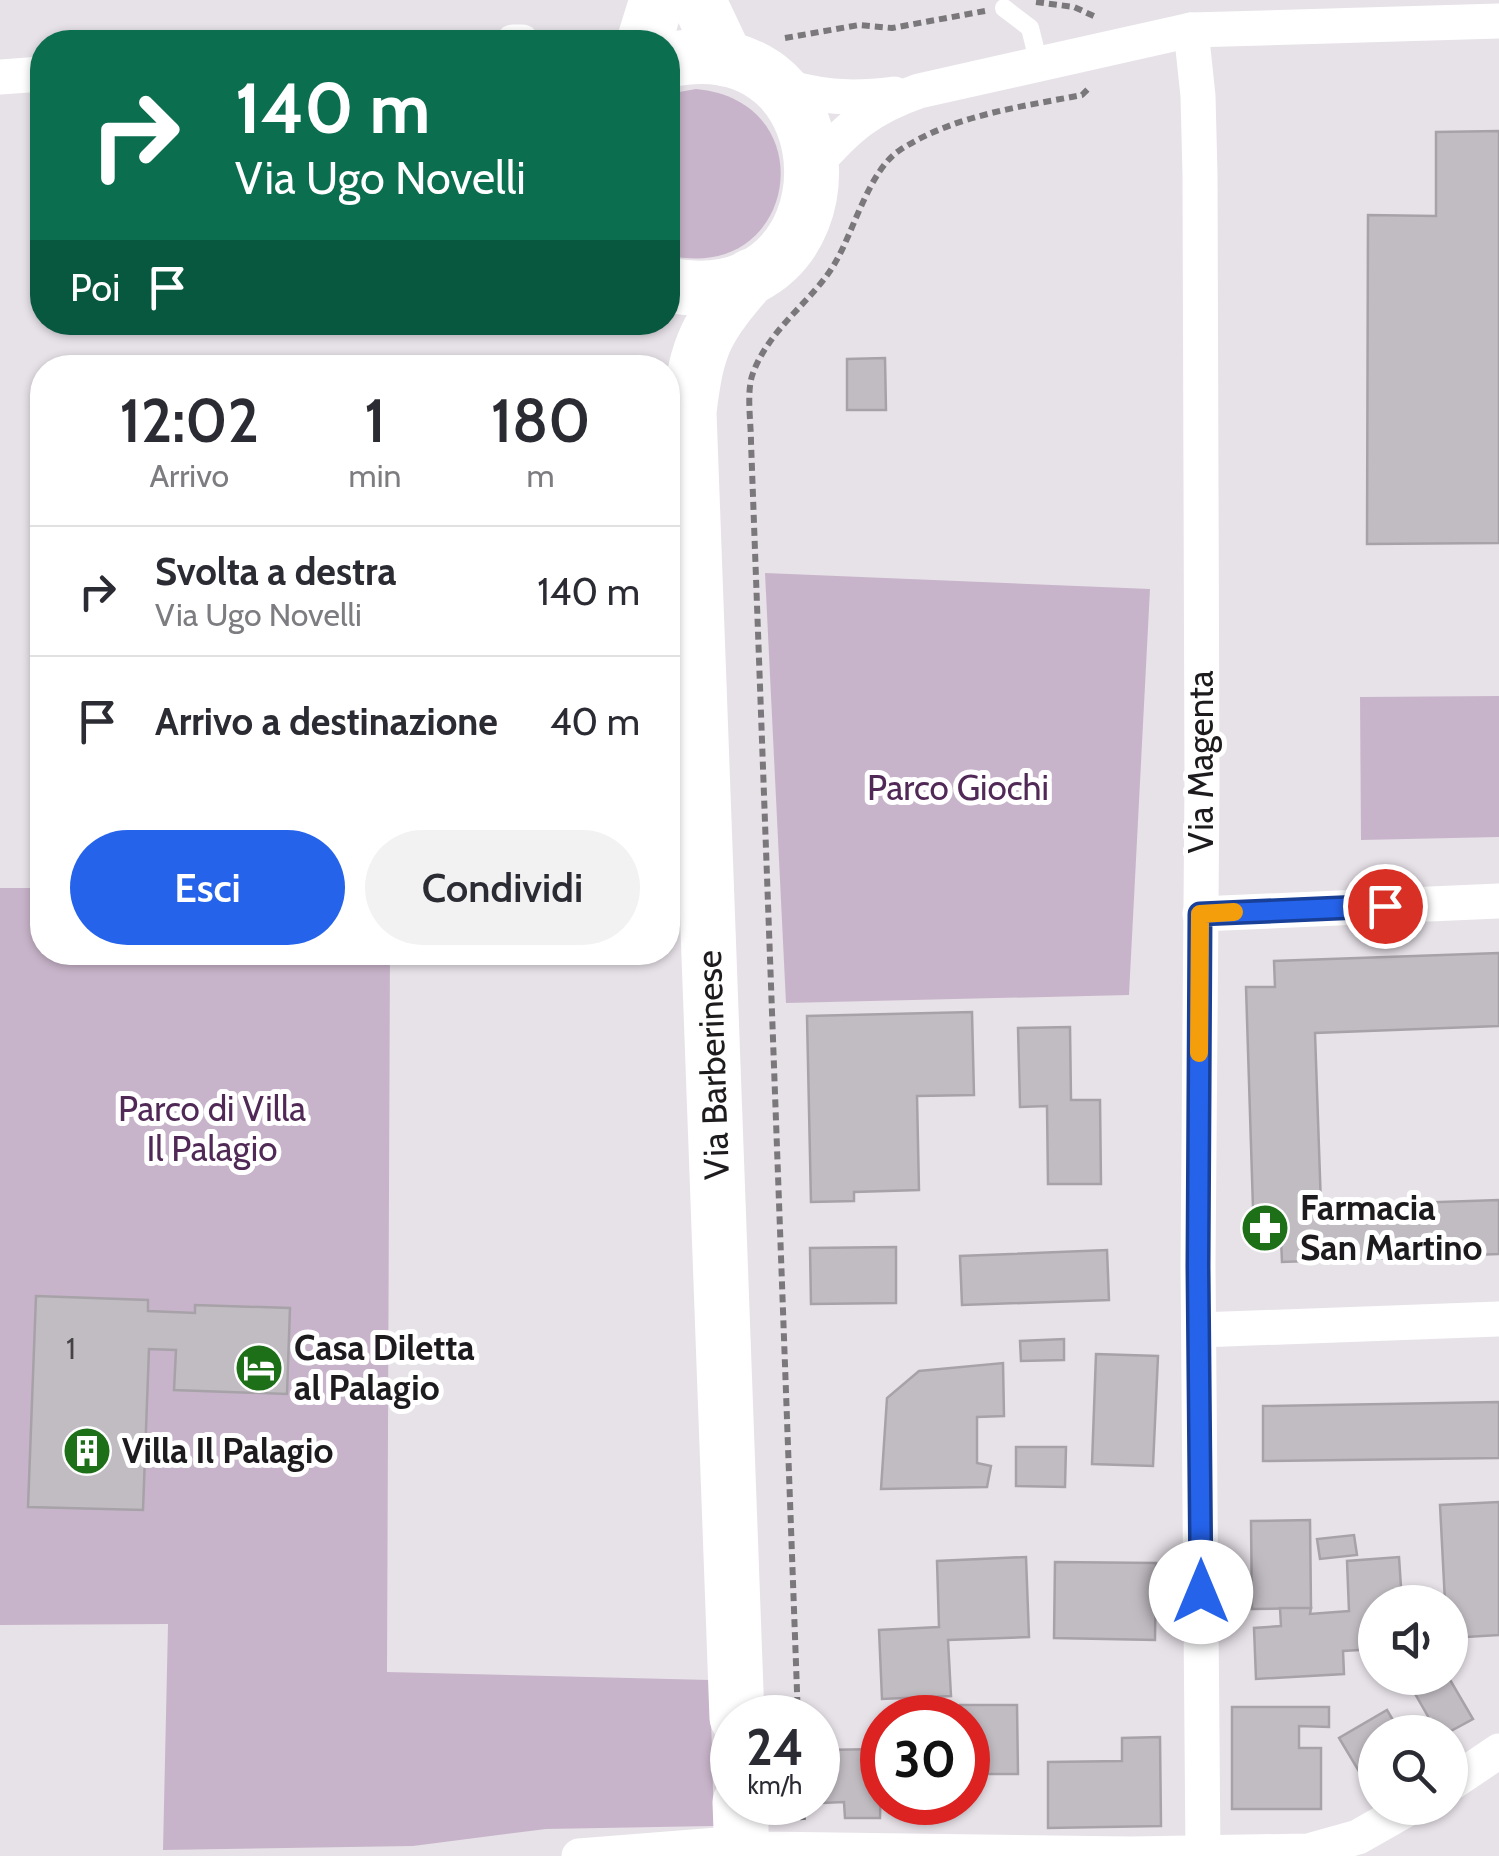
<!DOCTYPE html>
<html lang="it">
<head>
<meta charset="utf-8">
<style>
  body { margin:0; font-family:Cabin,sans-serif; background:#f2f2f3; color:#2b2b33; height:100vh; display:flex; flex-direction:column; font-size:38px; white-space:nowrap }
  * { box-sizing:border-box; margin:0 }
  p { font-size:32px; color:#7c7c81 }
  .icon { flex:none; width:55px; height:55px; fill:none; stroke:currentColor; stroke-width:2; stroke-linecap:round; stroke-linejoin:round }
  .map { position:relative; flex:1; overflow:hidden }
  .details { position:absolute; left:30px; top:355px; width:650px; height:610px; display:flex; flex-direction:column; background:#fff; border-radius:40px; box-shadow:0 2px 8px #0004 }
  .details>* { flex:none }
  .banner { position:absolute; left:30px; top:30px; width:650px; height:305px; border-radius:40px; box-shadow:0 2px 8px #0004; background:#0b6e4f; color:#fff; overflow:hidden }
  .fabs { position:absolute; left:1358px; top:1585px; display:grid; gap:20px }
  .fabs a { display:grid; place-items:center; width:110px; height:110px; border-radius:50%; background:#fff; box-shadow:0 2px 8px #0004; font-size:50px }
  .speed { position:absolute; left:710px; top:1695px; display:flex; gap:20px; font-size:50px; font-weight:700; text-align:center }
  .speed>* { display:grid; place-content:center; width:130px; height:130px; border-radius:50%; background:#fff; box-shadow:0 2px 8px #0004; line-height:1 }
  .speed small { font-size:25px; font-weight:400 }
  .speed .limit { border:15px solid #d22; background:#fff; color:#111 }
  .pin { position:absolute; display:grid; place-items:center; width:85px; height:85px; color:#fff; margin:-42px; border:5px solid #fff; border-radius:50%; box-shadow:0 2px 10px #0007 }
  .me { position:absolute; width:110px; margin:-55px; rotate:0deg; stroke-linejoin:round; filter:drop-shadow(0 0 8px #0008) }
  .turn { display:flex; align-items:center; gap:35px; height:210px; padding:0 40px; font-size:45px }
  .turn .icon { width:130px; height:130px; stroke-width:2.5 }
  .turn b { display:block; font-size:70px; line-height:85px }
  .then { display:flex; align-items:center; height:95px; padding:0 40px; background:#0003; gap:20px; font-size:38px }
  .eta { display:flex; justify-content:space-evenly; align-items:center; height:170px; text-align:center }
  .eta b { font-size:60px; font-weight:600; line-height:70px }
  .primary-button { display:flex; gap:20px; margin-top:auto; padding:20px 40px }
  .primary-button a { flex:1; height:115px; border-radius:60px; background:#2563eb; color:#fff; font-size:40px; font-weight:600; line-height:115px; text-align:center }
  .primary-button a+a { background:#f2f2f3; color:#2b2b33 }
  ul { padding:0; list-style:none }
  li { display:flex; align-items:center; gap:30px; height:130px; padding:0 40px; border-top:2px solid #e1e1e2 }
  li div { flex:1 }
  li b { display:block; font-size:38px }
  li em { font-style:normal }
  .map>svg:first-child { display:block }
  .green { fill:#c8b4ca; fill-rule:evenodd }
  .building { fill:#c1bcc2; stroke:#a7a2a8; stroke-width:2.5 }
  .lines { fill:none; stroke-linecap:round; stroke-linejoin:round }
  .path { stroke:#7b787c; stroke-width:6; stroke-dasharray:8 5; stroke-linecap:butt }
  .lane { stroke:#fff; stroke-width:18 }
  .street { stroke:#fff; stroke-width:35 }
  .primary { stroke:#fff; stroke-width:55 }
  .route-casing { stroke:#184099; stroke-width:25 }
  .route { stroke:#2563eb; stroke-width:18 }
  .slow { stroke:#f59e0b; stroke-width:18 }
  .labels { text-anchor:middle; stroke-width:10; stroke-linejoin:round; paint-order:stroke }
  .number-label { font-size:30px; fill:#464346 }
  .street-label { font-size:35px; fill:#1d1b1d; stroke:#fff }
  .park-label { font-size:35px; fill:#512957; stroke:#fff }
  .poi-label { font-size:35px; font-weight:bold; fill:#1d1b1d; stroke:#fff; text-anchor:start }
</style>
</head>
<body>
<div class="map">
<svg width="1499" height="1856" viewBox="0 0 1499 1856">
  <rect width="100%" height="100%" fill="#e7e2e8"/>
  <g class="green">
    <path d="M696 89C827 101 797 286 668 255V94Z"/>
    <polygon points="765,573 1150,589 1129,995 786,1003"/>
    <polygon points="1499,696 1499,837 1361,840 1360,697"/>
    <path d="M0 888H42V952L390 953 387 1672 710 1680 714 1826 546 1829 413 1846 163 1850 168 1624 0 1625ZM36 1297 148 1300V1311L195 1313V1306L286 1394 175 1390 176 1350 149 1349 28 1507Z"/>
  </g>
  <g class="building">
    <polygon points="1499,131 1499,543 1367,544 1368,215 1436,216 1436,132"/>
    <polygon points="885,358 886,410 847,410 847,359"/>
    <polygon points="1499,953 1499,1026 1315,1033 1321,1206 1499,1200 1499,1254 1282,1262 1281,1239 1254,1240 1246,987 1275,987 1274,961"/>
    <polygon points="972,1012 974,1095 917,1096 919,1190 854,1192 854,1201 811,1202 807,1016"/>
    <polygon points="1070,1027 1071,1100 1100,1100 1101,1184 1048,1184 1047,1106 1020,1107 1018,1028"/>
    <polygon points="896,1247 896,1303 811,1304 810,1248"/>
    <polygon points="1107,1250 1109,1300 962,1305 960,1256"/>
    <polygon points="36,1296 148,1300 148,1311 195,1313 195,1305 290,1308 287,1394 174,1390 176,1350 149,1349 143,1510 28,1507"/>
    <polygon points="1064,1339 1064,1360 1021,1361 1020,1341"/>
    <polygon points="1096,1354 1158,1356 1153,1466 1092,1464"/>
    <polygon points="1003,1363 1004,1416 977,1417 977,1463 991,1466 987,1487 881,1489 887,1398 919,1371"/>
    <polygon points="1499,1402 1499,1458 1263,1461 1263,1406"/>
    <polygon points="1016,1447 1066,1447 1065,1487 1016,1486"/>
    <polygon points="1499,1502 1499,1635 1450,1638 1450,1602 1445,1602 1440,1505"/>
    <polygon points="1310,1520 1311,1608 1252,1609 1251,1521"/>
    <polygon points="1354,1535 1357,1555 1320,1559 1317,1539"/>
    <polygon points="1026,1557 1029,1637 948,1640 951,1696 882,1699 879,1630 939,1627 937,1561"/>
    <polygon points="1399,1557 1402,1602 1375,1602 1375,1649 1343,1651 1344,1674 1256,1679 1254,1628 1281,1626 1280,1608 1311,1608 1310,1614 1349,1611 1347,1561"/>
    <polygon points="1055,1562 1156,1563 1155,1640 1054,1638"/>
    <polygon points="1406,1678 1449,1678 1473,1719 1449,1732 1437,1732"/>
    <polygon points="960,1705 1017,1705 1018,1774 968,1774 968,1718 960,1718"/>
    <polygon points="1232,1707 1329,1707 1329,1727 1299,1726 1299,1748 1321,1748 1321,1809 1232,1809"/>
    <polygon points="1387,1710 1400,1732 1375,1732 1375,1784 1369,1788 1339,1738"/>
    <polygon points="1160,1737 1161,1826 1048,1828 1048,1762 1122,1761 1122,1738"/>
    <polygon points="882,1749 880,1818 845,1818 844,1802 822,1803 820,1750"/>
  </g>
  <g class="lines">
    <g class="path">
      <polyline points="1036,2 1074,7 1096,17"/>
      <polyline points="785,38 859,25 892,28 985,11"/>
      <path d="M798 1718 751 442C751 422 746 391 753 373 770 327 814 300 835 263 854 231 869 170 900 150 954 115 1020 107 1082 95L1090 87"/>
      <polyline points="801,1802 803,1820"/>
    </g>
    <polyline class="lane" points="1004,8 1030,28 1039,64"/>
    <g class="street">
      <polyline points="1191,30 1198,96 1200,175 1202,785 1198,1266 1203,1856"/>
      <polyline points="513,42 522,42"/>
      <polyline points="0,77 42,74"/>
      <path d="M773 83C817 97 848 100 894 94"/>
      <path d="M814 166C848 127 870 108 919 91L1191 30 1499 21"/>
      <polyline points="1200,914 1499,901"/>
      <polyline points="1199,1330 1499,1319"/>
      <polyline points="1450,1784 1499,1751"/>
      <polyline points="579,1856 718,1845 763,1849 1131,1854 1308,1851 1358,1837 1409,1808"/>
    </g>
    <g class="primary">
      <polyline points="698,0 726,59"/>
      <polyline points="644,42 657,0"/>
      <path d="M668 60C859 21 860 322 668 285"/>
      <path d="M737 1718 689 412C697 343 706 328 751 276"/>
      <polyline points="740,1802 742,1856"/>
    </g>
  </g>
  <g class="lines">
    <g class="route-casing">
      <polyline id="route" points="1201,1592 1198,1266 1200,914 1385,906"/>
    </g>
    <use href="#route" class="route"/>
    <polyline class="slow" points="1199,1053 1200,914 1234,912"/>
  </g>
  <defs>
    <g id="pharmacy-disc" transform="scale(2.5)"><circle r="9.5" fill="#1d7018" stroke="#fff"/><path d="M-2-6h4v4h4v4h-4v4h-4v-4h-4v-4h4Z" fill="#fff"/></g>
    <g id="hotel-disc" transform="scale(2.5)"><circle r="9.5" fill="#1d7018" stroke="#fff"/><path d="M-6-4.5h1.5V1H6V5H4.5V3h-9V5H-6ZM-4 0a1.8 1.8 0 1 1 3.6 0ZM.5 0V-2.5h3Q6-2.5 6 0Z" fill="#fff"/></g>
    <g id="building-disc" transform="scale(2.5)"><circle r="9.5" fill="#1d7018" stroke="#fff"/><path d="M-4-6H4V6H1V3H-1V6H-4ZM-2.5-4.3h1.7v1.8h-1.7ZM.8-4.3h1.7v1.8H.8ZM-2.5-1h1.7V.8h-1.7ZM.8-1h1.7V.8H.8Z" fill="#fff"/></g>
  </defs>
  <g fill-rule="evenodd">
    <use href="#pharmacy-disc" x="1265" y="1228"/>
    <use href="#hotel-disc" x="259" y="1368"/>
    <use href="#building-disc" x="87" y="1451"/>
  </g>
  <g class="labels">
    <g class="number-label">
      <text x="71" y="1359">1</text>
    </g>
    <g class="street-label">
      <text transform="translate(1201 762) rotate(-90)" y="12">Via Magenta</text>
      <text transform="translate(713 1065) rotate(-92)" y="12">Via Barberinese</text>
    </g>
    <g class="park-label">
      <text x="958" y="800">Parco Giochi</text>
      <text x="212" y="1121">Parco di Villa<tspan x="212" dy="40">Il Palagio</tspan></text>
    </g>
    <g class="poi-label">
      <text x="1300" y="1220">Farmacia<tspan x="1300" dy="40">San Martino</tspan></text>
      <text x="294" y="1360">Casa Diletta<tspan x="294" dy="40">al Palagio</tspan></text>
      <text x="122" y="1463">Villa Il Palagio</text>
    </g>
  </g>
</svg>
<div class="fabs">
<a><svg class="icon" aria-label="sound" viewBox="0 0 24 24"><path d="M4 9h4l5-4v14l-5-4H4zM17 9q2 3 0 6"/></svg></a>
<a><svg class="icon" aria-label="search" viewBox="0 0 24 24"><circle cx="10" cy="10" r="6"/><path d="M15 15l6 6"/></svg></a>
</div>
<div class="speed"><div>24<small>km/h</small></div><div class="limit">30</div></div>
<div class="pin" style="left:1385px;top:906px;background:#d93025"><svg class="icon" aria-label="arrive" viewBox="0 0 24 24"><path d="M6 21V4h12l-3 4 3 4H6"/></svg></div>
<svg class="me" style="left:1201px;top:1592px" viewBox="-20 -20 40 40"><circle r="19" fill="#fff"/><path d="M0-13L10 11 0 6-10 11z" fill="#2563eb"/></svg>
<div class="banner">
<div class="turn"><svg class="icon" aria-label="right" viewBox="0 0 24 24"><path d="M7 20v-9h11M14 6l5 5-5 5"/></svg><div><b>140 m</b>Via Ugo Novelli</div></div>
<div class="then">Poi<svg class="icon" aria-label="arrive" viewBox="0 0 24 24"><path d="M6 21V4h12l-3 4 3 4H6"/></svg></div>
</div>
<section class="details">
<div class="eta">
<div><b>12:02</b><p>Arrivo</p></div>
<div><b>1</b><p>min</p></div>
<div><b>180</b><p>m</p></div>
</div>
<ul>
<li><svg class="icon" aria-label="right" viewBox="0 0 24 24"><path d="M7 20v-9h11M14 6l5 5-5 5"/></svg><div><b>Svolta a destra</b><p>Via Ugo Novelli</p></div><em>140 m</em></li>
<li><svg class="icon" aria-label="arrive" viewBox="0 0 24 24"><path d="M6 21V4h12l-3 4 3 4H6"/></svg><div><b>Arrivo a destinazione</b></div><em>40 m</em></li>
</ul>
<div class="primary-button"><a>Esci</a><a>Condividi</a></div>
</section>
</div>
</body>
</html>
